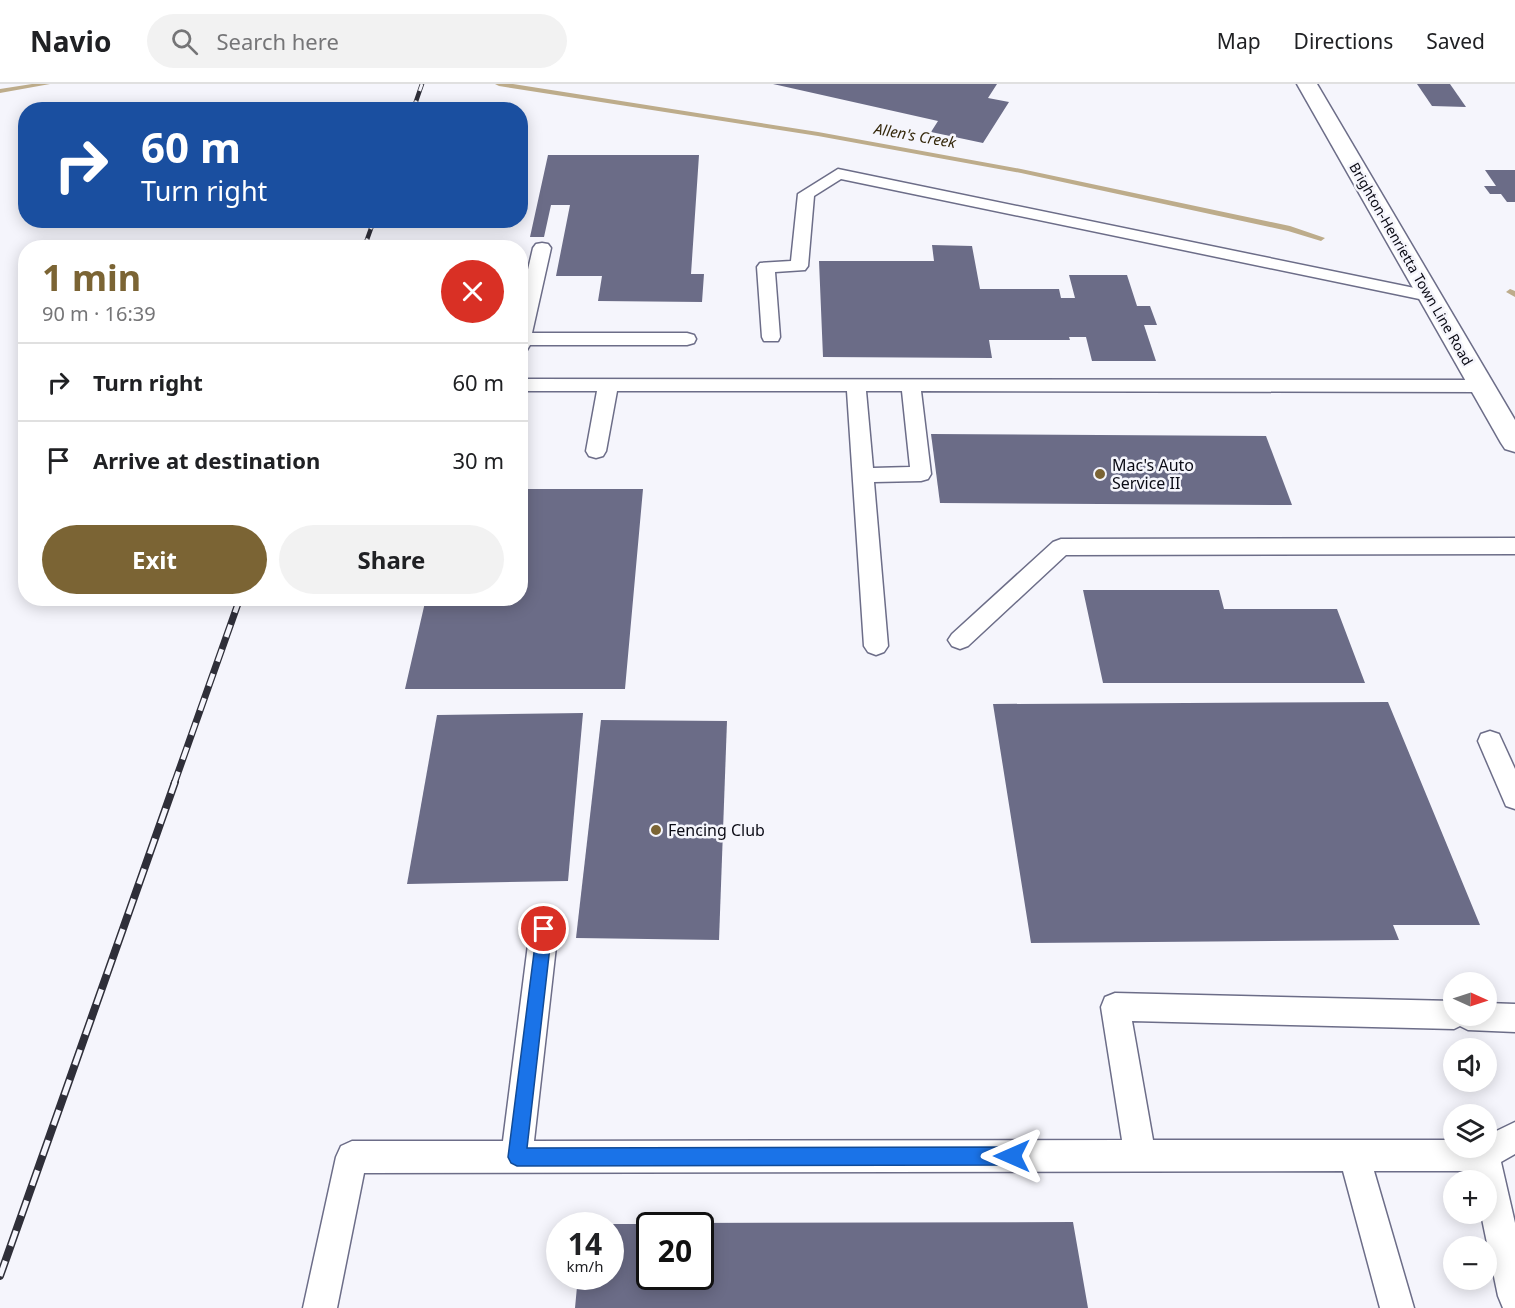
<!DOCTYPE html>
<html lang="en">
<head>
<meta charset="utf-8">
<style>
  body { margin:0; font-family:"Noto Sans",sans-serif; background:#f2f2f2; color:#202124; height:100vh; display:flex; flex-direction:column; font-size:22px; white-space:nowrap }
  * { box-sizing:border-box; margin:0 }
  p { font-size:20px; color:#757577 }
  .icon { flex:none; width:33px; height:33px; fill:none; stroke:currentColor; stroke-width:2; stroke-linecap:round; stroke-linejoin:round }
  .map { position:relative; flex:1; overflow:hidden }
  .side { position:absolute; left:18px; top:156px; width:510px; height:366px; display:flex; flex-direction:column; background:#fff; border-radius:24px; box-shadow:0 3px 15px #0003 }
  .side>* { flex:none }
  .top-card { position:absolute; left:18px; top:18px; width:510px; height:126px; border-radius:24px; box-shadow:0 3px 15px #0003; background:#1a4fa0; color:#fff; overflow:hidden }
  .needle { width:39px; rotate:93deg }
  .tools { position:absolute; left:1443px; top:888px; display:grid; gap:12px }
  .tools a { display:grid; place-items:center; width:54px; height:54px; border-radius:50%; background:#fff; box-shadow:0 3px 15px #0003; font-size:30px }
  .speed { position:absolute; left:546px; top:1128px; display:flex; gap:12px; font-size:30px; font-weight:700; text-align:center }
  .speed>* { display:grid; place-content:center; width:78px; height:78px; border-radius:50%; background:#fff; box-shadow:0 3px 15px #0003; line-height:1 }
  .speed small { font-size:15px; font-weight:400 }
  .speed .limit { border:3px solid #111; border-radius:9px; background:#fff; color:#111 }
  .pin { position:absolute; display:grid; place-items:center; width:51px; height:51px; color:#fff; margin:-26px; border:3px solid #fff; border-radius:50%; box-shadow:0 2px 6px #0007 }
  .me { position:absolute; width:66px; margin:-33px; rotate:270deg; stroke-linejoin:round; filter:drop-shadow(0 0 4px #0008) }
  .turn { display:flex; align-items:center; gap:21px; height:126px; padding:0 24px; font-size:27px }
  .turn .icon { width:78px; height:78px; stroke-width:2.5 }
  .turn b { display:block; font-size:42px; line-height:51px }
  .round { display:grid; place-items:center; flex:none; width:63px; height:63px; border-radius:32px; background:#f2f2f2 }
  .headline { display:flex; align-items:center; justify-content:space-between; height:102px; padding:0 24px }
  h1 { font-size:36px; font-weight:700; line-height:45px; color:#7b6434 }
  .action { display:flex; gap:12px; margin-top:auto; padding:12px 24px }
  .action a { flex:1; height:69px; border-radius:36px; background:#7b6434; color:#fff; font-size:24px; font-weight:700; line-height:69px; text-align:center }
  .action a+a { background:#f2f2f2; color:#202124 }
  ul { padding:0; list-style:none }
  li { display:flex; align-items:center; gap:18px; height:78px; padding:0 24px; border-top:2px solid #e0e0e0 }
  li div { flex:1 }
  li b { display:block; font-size:22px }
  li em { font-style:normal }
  header { display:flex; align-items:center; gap:36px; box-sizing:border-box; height:84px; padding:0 30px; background:#fff; border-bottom:2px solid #e0e0e0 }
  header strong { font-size:28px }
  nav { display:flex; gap:33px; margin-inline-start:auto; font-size:21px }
  .search { width:420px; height:54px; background:#f2f2f2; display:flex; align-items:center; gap:15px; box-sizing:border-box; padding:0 21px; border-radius:33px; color:#757577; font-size:22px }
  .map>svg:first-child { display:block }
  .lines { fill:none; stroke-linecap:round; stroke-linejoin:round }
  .stream { fill:#bdac8b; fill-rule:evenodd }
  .building { fill:#6b6c87 }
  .service-casing { stroke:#6c6d88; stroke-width:3 }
  .tertiary-casing { stroke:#6c6d88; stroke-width:3 }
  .service { fill:#fff; fill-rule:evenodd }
  .tertiary { fill:#fff; fill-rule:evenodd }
  .rail-far2-casing { stroke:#2f2f39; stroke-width:4.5 }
  .rail-far1-casing { stroke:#2f2f39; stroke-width:7 }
  .rail-casing { stroke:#2f2f39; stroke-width:8 }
  .rail-far2 { stroke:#f5f5fc; stroke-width:3; stroke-dasharray:10; stroke-linecap:butt }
  .rail-far1 { stroke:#f5f5fc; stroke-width:4.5; stroke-dasharray:13; stroke-linecap:butt }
  .rail { stroke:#f5f5fc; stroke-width:5; stroke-dasharray:16; stroke-linecap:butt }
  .route { fill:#1a73e8; stroke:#114b97; stroke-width:1.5 }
  .poi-dot { fill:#7b6434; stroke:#f5f5fc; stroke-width:2 }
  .labels { text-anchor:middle; stroke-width:5; stroke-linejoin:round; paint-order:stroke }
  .far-street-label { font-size:14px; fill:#0b0b15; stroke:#f5f5fc }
  .far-water-label { font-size:15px; font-style:italic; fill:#35280b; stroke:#f5f5fc }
  .poi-label { font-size:16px; fill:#0b0b15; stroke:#f5f5fc; text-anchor:start }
</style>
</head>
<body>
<header>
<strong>Navio</strong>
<div class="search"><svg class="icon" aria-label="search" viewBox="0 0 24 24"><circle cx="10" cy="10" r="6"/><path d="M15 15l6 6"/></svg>Search here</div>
<nav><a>Map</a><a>Directions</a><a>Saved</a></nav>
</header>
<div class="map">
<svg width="1515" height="1224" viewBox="0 0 1515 1224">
  <rect width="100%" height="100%" fill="#f5f5fc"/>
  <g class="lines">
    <g class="stream">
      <polygon points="32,0 50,0 0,9 0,5"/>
      <polygon points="495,0 513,0 818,48 1021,85 1290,142 1325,154 1321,157 1288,147 1021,89 818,52 499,2"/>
      <polygon points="1510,205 1515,207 1515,213 1506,208"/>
    </g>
  </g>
  <g class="building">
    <polygon points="773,0 997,0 988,14 1009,18 983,59 931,48 938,37"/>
    <polygon points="1417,0 1450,0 1466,23 1432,22"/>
    <polygon points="548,71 699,71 691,190 704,190 702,218 598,217 602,192 556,192 570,121 551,121 544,153 530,153"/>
    <polygon points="1485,86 1515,86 1515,118 1507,118 1501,110 1490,110 1484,102 1496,102"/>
    <polygon points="932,161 972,162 980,205 1059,205 1061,214 1075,214 1069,191 1127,191 1137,222 1150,222 1157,241 1144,241 1156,277 1092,277 1086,253 1069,253 1070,256 989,256 992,274 823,273 819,177 934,177"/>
    <polygon points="931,350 1266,352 1292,421 940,419"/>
    <polygon points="520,405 643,405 625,605 405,605 426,514 520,514"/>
    <polygon points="1083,506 1219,506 1224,525 1337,525 1365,599 1103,599"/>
    <polygon points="1388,618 1480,841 1393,841 1399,856 1031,859 993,620"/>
    <polygon points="583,629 568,797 407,800 437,631"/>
    <polygon points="601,636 727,637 719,856 576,854"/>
    <polygon points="1073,1138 1088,1224 575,1224 578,1192 610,1192 610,1140 650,1140 650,1192 700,1192 700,1142 674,1142 674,1139"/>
  </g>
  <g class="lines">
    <g class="service-casing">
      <g id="service">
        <polygon points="838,85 1429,207 1435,208 1438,212 1435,216 1429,217 841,95 814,112 808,182 805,186 775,188 780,253 778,257 764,257 762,253 757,183 760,179 791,177 798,110"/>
        <polygon points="542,159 548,160 551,164 532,249 687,249 694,251 696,255 694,259 687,261 530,261 527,266 520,268 520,220 533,164 536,160"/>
        <path d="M520 295 1481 296 1488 298 1491 302 1488 306 1481 308 921 307 931 390 928 395 921 397 874 398 888 562 884 568 876 571 868 568 864 562 847 307H617L606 367 603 372 596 374 589 372 586 367 597 307H520ZM866 307H902L910 383 873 384Z"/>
        <polygon points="1515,454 1515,470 1066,471 968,562 960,565 952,562 948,556 952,550 1053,458 1061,455"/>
        <polygon points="1490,647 1499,650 1515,685 1515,725 1506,722 1478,657 1481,650"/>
        <polygon points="544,832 554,836 558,845 534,1057 1122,1056 1101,923 1105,913 1115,909 1454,917 1454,932 1486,932 1486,919 1515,920 1515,948 1468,946 1460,942 1454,945 1132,937 1153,1056 1454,1056 1454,1064 1486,1064 1486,1052 1515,1038 1515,1070 1501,1078 1515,1139 1515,1224 1503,1224 1498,1212 1481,1130 1486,1130 1486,1096 1474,1096 1472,1087 1374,1087 1414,1224 1380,1224 1343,1087 364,1089 337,1224 303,1224 336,1073 341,1062 352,1057 503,1057 530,845 534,836"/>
      </g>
    </g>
    <g class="tertiary-casing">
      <polygon id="tertiary" points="1297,0 1317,0 1515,336 1515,368 1505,365 1501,359"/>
    </g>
    <use href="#service" class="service"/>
    <use href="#tertiary" class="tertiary"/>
    <g class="rail-far2-casing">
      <g id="rail-far2">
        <polyline points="413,26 422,0"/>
        <polyline points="364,164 374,136"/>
      </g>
    </g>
    <g class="rail-far1-casing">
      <polyline id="rail-far1" points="174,700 240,514"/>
    </g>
    <g class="rail-casing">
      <polyline id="rail" points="0,1192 175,698"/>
    </g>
    <use href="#rail-far2" class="rail-far2"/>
    <use href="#rail-far1" class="rail-far1"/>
    <use href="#rail" class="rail"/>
  </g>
  <polygon class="route" points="544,838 550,840 552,845 527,1064 1012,1063 1019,1066 1021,1072 1019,1078 1012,1081 517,1082 511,1079 508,1073 537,845 539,840"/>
  <g class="poi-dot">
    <circle cx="1100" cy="390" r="6"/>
    <circle cx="656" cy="746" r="6"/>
  </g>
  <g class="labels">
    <g class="far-street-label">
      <text transform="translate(1411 180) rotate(60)" y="5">Brighton-Henrietta Town Line Road</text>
    </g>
    <g class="far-water-label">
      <text transform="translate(915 52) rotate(10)" y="5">Allen's Creek</text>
    </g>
    <g class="poi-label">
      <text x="1112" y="387">Mac's Auto<tspan x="1112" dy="18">Service II</tspan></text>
      <text x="668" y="752">Fencing Club</text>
    </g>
  </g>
</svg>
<div class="tools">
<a><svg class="needle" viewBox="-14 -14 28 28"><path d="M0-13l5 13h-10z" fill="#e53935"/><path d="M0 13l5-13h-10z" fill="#757577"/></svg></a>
<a><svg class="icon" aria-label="sound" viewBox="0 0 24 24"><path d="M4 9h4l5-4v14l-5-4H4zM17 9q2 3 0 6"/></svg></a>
<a><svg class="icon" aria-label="layers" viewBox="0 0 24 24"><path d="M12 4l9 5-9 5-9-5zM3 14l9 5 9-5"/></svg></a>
<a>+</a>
<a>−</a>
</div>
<div class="speed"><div>14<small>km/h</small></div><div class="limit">20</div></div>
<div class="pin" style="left:544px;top:845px;background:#d93025"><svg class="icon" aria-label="arrive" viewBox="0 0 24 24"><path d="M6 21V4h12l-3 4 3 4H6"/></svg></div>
<svg class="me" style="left:1012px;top:1072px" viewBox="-20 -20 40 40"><path d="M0-17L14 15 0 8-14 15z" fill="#1a73e8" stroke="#fff" stroke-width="4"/></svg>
<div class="top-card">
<div class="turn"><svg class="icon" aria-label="right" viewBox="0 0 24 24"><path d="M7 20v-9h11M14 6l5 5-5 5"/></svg><div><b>60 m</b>Turn right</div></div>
</div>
<section class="side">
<div class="headline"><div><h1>1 min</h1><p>90 m · 16:39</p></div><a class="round" style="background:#d93025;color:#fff"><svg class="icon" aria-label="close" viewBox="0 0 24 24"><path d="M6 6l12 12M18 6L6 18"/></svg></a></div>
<ul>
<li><svg class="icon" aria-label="right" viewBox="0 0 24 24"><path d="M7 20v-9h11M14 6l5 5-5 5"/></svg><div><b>Turn right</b></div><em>60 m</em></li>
<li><svg class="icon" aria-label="arrive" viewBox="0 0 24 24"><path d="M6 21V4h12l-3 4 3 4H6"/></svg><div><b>Arrive at destination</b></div><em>30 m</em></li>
</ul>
<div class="action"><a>Exit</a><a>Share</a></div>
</section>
</div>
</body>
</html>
